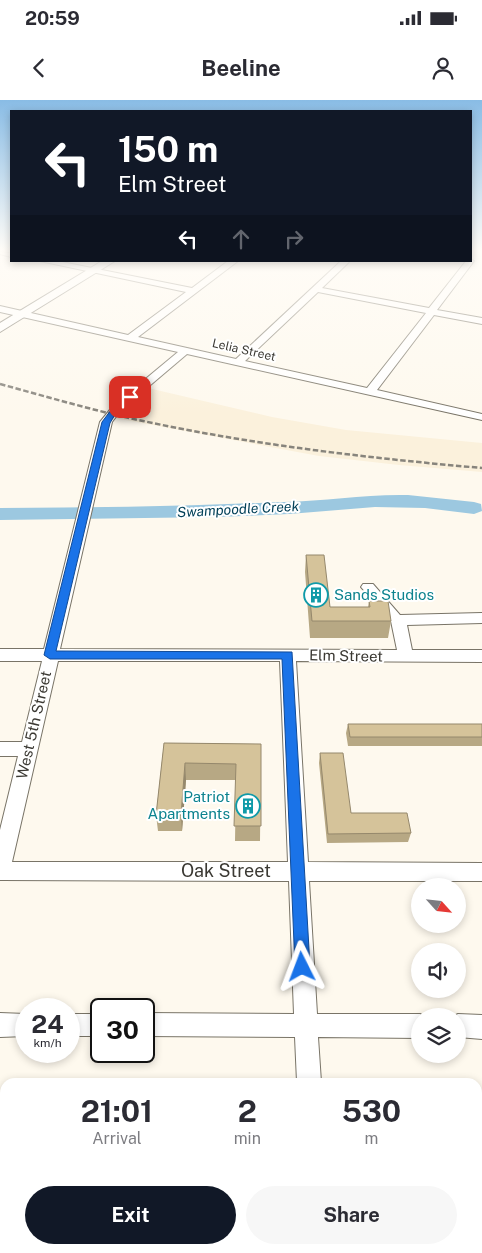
<!DOCTYPE html>
<html lang="en">
<head>
<meta charset="utf-8">
<style>
  body { margin:0; font-family:"Public Sans",sans-serif; background:#f7f7f7; color:#2b2b33; height:100vh; display:flex; flex-direction:column; font-size:19px; white-space:nowrap }
  * { box-sizing:border-box; margin:0 }
  p { font-size:16px; color:#7c7c81 }
  .icon { flex:none; width:28px; height:28px; fill:none; stroke:currentColor; stroke-width:2; stroke-linecap:round; stroke-linejoin:round }
  .map { position:relative; flex:1; overflow:hidden }
  .sheet { position:absolute; left:0px; top:978px; width:482px; height:176px; display:flex; flex-direction:column; background:#fff; border-radius:15px 15px 0 0; box-shadow:0 2px 8px #0003 }
  .sheet>* { flex:none }
  .top-card { position:absolute; left:10px; top:10px; width:462px; height:152px; border-radius:0px; box-shadow:0 2px 8px #0003; background:#111827; color:#fff; overflow:hidden }
  .needle { width:32px; rotate:117deg }
  .fabs { position:absolute; left:411px; top:778px; display:grid; gap:10px }
  .fabs a { display:grid; place-items:center; width:55px; height:55px; border-radius:50%; background:#fff; box-shadow:0 2px 8px #0003; font-size:25px }
  .speed { position:absolute; left:15px; top:898px; display:flex; gap:10px; font-size:25px; font-weight:700; text-align:center }
  .speed>* { display:grid; place-content:center; width:65px; height:65px; border-radius:50%; background:#fff; box-shadow:0 2px 8px #0003; line-height:1 }
  .speed small { font-size:12px; font-weight:400 }
  .speed .limit { border:2px solid #111; border-radius:8px; background:#fff; color:#111 }
  .pin { position:absolute; display:grid; place-items:center; width:42px; height:42px; color:#fff; margin:-21px; border-radius:10px; box-shadow:0 2px 8px #0006 }
  .me { position:absolute; width:55px; margin:-28px; rotate:357deg; stroke-linejoin:round; filter:drop-shadow(0 0 4px #0008) }
  .turn { display:flex; align-items:center; gap:18px; height:105px; padding:0 25px; font-size:22px }
  .turn .icon { width:65px; height:65px; stroke-width:2.5 }
  .turn b { display:block; font-size:35px; line-height:42px }
  .lanes { display:flex; align-items:center; height:48px; padding:0 25px; background:#0003; justify-content:center; gap:25px; direction:ltr }
  .lanes .off { opacity:.35 }
  .eta { display:flex; justify-content:space-evenly; align-items:center; height:85px; text-align:center }
  .eta b { font-size:30px; font-weight:700; line-height:35px }
  .primary-button { display:flex; gap:10px; margin-top:auto; padding:10px 25px }
  .primary-button a { flex:1; height:58px; border-radius:30px; background:#111827; color:#fff; font-size:20px; font-weight:700; line-height:58px; text-align:center }
  .primary-button a+a { background:#f7f7f7; color:#2b2b33 }
  .status { display:flex; justify-content:space-between; align-items:center; height:35px; padding:0 25px; background:#fff; direction:ltr }
  .status svg { height:14px; fill:currentColor }
  header { display:flex; justify-content:space-between; align-items:center; height:65px; padding:0 25px; background:#fff; font-size:22px; font-weight:700 }
  .map>svg:first-child { display:block }
  .built { fill:#fbf1dc }
  .lines { fill:none; stroke-linecap:round; stroke-linejoin:round }
  .river { fill:#9cc8e0; fill-rule:evenodd }
  .minor-casing { stroke:#797467; stroke-width:2 }
  .major-casing { stroke:#797467; stroke-width:2 }
  .minor { fill:#fff; fill-rule:evenodd }
  .major { fill:#fff; fill-rule:evenodd }
  .rail { stroke:#87847c; stroke-width:2.5; stroke-dasharray:5.5 2.5; stroke-linecap:butt }
  .wall { fill:#b7a884 }
  .shaded-wall { fill:#95886c }
  .building { fill:#d5c39a; stroke:#95886c }
  .route { fill:#1a73e8; stroke:#114b97 }
  .labels { text-anchor:middle; stroke-width:4; stroke-linejoin:round; paint-order:stroke }
  .far-street-label { font-size:12px; fill:#3b3933; stroke:#fff }
  .far-water-label { font-size:14px; font-style:italic; fill:#024058; stroke:#fff }
  .culture-label { font-size:15px; fill:#0d838f; stroke:#fff; text-anchor:start }
  .street-label { font-size:15px; fill:#3b3933; stroke:#fff }
  .near-street-label { font-size:18px; fill:#3b3933; stroke:#fff }
</style>
</head>
<body>
<div class="status"><b>20:59</b><svg viewBox="0 0 49 12"><path d="M0 12V9h3v3zM5 12V6h3v6zM10 12V3h3v9zM15 12V0h3v12zM26 1h20v11H26zM47 4h2v5h-2z"/></svg></div>
<header><svg class="icon" aria-label="back" viewBox="0 0 24 24"><path d="M15 5l-7 7 7 7"/></svg>Beeline<svg class="icon" aria-label="person" viewBox="0 0 24 24"><circle cx="12" cy="8" r="4"/><path d="M4 21q1-7 8-7t8 7"/></svg></header>
<div class="map">
<svg width="482" height="1153" viewBox="0 0 482 1153">
  <rect width="100%" height="100%" fill="#fef9ee"/>
  <polygon class="built" points="148,288 272,317 346,330 482,343 482,372 399,365 319,356 115,318 124,308"/>
  <g class="lines">
    <path class="river" d="M408 395 474 402 481 404 482 411 474 414 425 408 375 407 289 414 217 417 0 420V408C95 408 189 406 284 402 326 401 366 394 408 395Z"/>
    <g class="minor-casing">
      <g id="minor">
        <polygon points="0,152 11,153 11,157 0,154"/>
        <path d="M471 159 474 161 437 210 482 218V224L434 215 377 290 482 314V320L187 254 121 310 112 322 60 549 397 550 391 521 361 487 363 484H373L400 515 482 513V523L407 525 412 550H482V562L296 561 308 762 482 763V781H309L317 914H420L424 916H420V938L318 937 321 982H297L295 937 144 936V913L294 914 289 781 0 780V730L18 656H0V642H22L42 561H0V549H44L100 322 113 306 178 252 0 212V206L128 235 186 192 40 161H57L192 188 228 161H238L138 237 236 259 341 161H350L322 188 429 208 466 161H471ZM318 192 426 213 367 288 245 261ZM58 561H280L288 762H12Z"/>
        <polygon points="0,913 26,914 26,936 0,937"/>
        <rect x="69" y="914" width="32" height="22"/>
        <polygon points="458,914 482,915 482,939 458,937 458,916 454,916"/>
        <polygon points="0,1129 5,1129 5,1149 16,1149 15,1153 0,1153"/>
        <polygon points="478,1132 482,1132 482,1153 467,1153 465,1149 478,1149"/>
        <rect x="304" y="1149" width="28" height="4"/>
      </g>
    </g>
    <g class="major-casing">
      <polygon id="major" points="102,161 115,161 0,232 0,223"/>
    </g>
    <use href="#minor" class="minor"/>
    <use href="#major" class="major"/>
    <path class="rail" d="M0 284C48 297 95 311 143 321 255 345 368 358 482 368"/>
  </g>
  <g class="wall">
    <polygon points="306,455 330,507 368,507 369,501 391,521 388,538 310,538 305,472"/>
    <polygon points="348,624 482,624 482,646 348,646 346,633"/>
    <polygon points="164,643 261,644 260,741 235,741 236,680 186,680 182,731 158,731 156,715"/>
    <polygon points="320,653 351,713 411,733 408,742 327,743 319,663"/>
  </g>
  <polygon class="shaded-wall" points="185,663 186,680 182,731 181,715"/>
  <g class="building">
    <polygon points="306,455 324,455 330,507 370,507 369,501 388,501 391,521 312,521"/>
    <polygon points="348,624 482,624 482,637 350,637"/>
    <polygon points="164,643 261,644 261,726 234,726 236,664 185,663 181,715 156,715"/>
    <polygon points="320,653 343,653 351,713 407,713 411,733 328,734"/>
  </g>
  <linearGradient id="sky" x2="0" y2="1"><stop stop-color="#89bce5"/><stop offset="0.48" stop-color="#fffcf7"/><stop offset="1" stop-color="#fffcf7" stop-opacity="0"/></linearGradient>
  <rect width="482" height="314" fill="url(#sky)"/>
  <polygon class="route" points="130,295 133,296 133,299 116,313 110,323 56,551 292,552 310,867 308,873 302,875 297,873 295,867 282,559 50,559 44,555 102,322 111,310"/>
  <defs>
    <g id="building-ring" transform="scale(1.25)"><circle r="9.5" fill="#fff" stroke="#0f9aa8" stroke-width="1.5"/><path d="M-4-6H4V6H1V3H-1V6H-4ZM-2.5-4.3h1.7v1.8h-1.7ZM.8-4.3h1.7v1.8H.8ZM-2.5-1h1.7V.8h-1.7ZM.8-1h1.7V.8H.8Z" fill="#0f9aa8"/></g>
  </defs>
  <g fill-rule="evenodd">
    <use href="#building-ring" x="316" y="495"/>
    <use href="#building-ring" x="248" y="706"/>
  </g>
  <g class="labels">
    <g class="far-street-label">
      <text transform="translate(244 250) rotate(13)" y="4">Lelia Street</text>
    </g>
    <g class="far-water-label">
      <text transform="translate(238 409) rotate(-3)" y="5">Swampoodle Creek</text>
    </g>
    <g class="culture-label">
      <text x="334" y="500">Sands Studios</text>
      <text x="230" y="702" text-anchor="end">Patriot<tspan x="230" dy="17">Apartments</tspan></text>
    </g>
    <g class="street-label">
      <text transform="translate(346 556) rotate(1)" y="5">Elm Street</text>
      <text transform="translate(34 625) rotate(-77)" y="5">West 5th Street</text>
    </g>
    <g class="near-street-label">
      <text x="226" y="777">Oak Street</text>
    </g>
  </g>
</svg>
<div class="fabs">
<a><svg class="needle" viewBox="-14 -14 28 28"><path d="M0-13l5 13h-10z" fill="#e53935"/><path d="M0 13l5-13h-10z" fill="#7c7c81"/></svg></a>
<a><svg class="icon" aria-label="sound" viewBox="0 0 24 24"><path d="M4 9h4l5-4v14l-5-4H4zM17 9q2 3 0 6"/></svg></a>
<a><svg class="icon" aria-label="layers" viewBox="0 0 24 24"><path d="M12 4l9 5-9 5-9-5zM3 14l9 5 9-5"/></svg></a>
</div>
<div class="speed"><div>24<small>km/h</small></div><div class="limit">30</div></div>
<div class="pin" style="left:130px;top:297px;background:#d93025"><svg class="icon" aria-label="arrive" viewBox="0 0 24 24"><path d="M6 21V4h12l-3 4 3 4H6"/></svg></div>
<svg class="me" style="left:302px;top:867px" viewBox="-20 -20 40 40"><path d="M0-17L14 15 0 8-14 15z" fill="#1a73e8" stroke="#fff" stroke-width="4"/></svg>
<div class="top-card">
<div class="turn"><svg class="icon" aria-label="left" viewBox="0 0 24 24"><path d="M17 20v-9H6M10 6l-5 5 5 5"/></svg><div><b>150 m</b>Elm Street</div></div>
<div class="lanes"><svg class="icon" aria-label="left" viewBox="0 0 24 24"><path d="M17 20v-9H6M10 6l-5 5 5 5"/></svg><svg class="icon off" aria-label="ahead" viewBox="0 0 24 24"><path d="M12 20V5M6 11l6-6 6 6"/></svg><svg class="icon off" aria-label="right" viewBox="0 0 24 24"><path d="M7 20v-9h11M14 6l5 5-5 5"/></svg></div>
</div>
<section class="sheet">
<div class="eta">
<div><b>21:01</b><p>Arrival</p></div>
<div><b>2</b><p>min</p></div>
<div><b>530</b><p>m</p></div>
</div>
<div class="primary-button"><a>Exit</a><a>Share</a></div>
</section>
</div>
</body>
</html>
